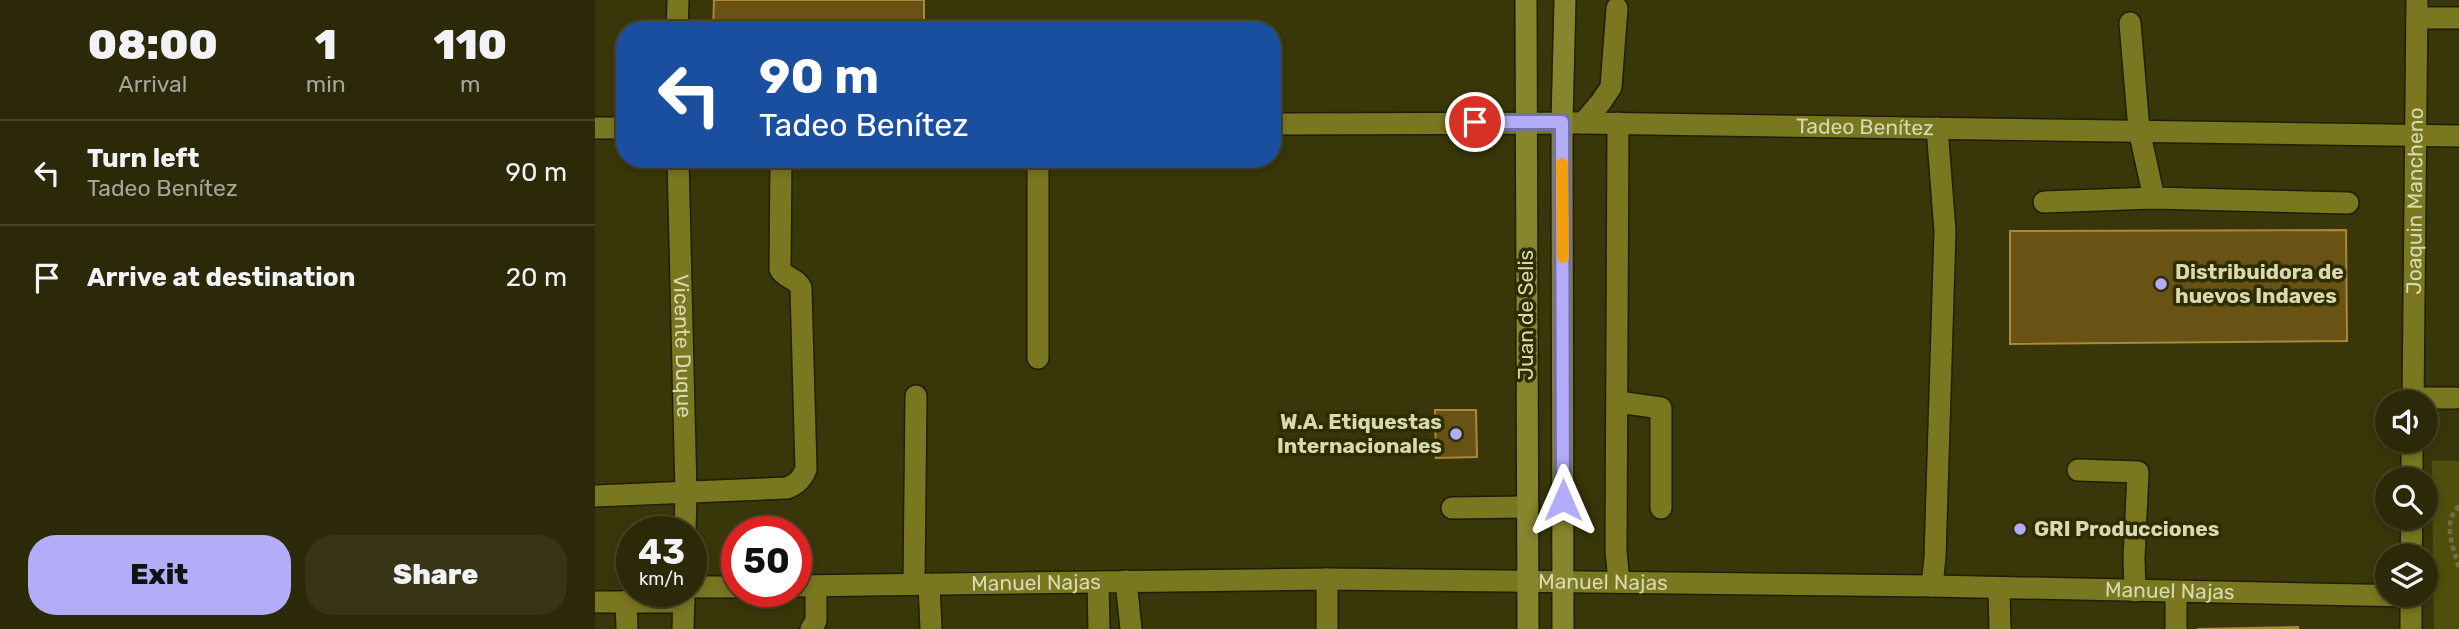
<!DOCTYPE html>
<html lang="en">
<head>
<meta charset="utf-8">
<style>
  body { margin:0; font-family:Rubik,sans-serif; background:#373515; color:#f1f3f6; height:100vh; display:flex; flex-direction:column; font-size:26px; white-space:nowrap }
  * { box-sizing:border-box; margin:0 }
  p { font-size:23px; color:#a6a69b }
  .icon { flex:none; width:38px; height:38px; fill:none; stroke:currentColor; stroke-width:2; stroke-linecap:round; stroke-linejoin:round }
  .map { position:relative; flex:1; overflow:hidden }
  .side { display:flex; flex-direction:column; background:#2b2907; width:595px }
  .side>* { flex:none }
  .banner { position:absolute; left:21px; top:21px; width:665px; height:147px; border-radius:28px; box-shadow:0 4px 10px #0003,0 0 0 2px #474528; background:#1a4fa0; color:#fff; overflow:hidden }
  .buttons { position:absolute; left:1780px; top:390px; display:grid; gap:14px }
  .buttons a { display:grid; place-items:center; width:63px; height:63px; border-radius:50%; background:#2b2907; box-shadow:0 4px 10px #0003,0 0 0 2px #474528; font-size:35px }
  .speed { position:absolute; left:21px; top:516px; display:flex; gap:14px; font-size:35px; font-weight:700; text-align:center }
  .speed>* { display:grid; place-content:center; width:91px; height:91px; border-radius:50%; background:#2b2907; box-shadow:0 4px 10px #0003,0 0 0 2px #474528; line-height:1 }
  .speed small { font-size:18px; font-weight:400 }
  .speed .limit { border:10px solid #d22; background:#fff; color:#111 }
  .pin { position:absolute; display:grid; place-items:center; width:60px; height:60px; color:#fff; margin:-30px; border:4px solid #fff; border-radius:50%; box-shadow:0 2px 7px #0007 }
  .me { position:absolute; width:77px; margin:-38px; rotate:0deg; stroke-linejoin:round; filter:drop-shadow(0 0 5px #0008) }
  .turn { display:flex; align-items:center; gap:24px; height:147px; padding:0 28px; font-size:32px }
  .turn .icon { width:91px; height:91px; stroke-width:2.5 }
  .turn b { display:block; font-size:49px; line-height:60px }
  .eta { display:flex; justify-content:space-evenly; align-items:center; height:119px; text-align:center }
  .eta b { font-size:42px; font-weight:800; line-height:49px }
  .cta { display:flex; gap:14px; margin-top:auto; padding:14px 28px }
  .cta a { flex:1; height:80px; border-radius:28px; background:#b3acf9; color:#111; font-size:28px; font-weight:800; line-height:80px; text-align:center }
  .cta a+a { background:#373515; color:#f1f3f6 }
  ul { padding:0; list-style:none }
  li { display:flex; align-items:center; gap:21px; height:105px; padding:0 28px; border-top:2px solid #474528 }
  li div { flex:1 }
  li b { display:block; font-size:26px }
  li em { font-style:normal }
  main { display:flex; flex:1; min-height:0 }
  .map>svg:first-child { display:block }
  .green { fill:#504e0b }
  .building { fill:#695314; stroke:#a98938; stroke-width:2 }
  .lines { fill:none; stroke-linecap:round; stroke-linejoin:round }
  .minor-casing { stroke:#1f1e04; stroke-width:24 }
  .major-casing { stroke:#1f1e04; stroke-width:24 }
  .path { stroke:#706f43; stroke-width:4.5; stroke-dasharray:5 3.5; stroke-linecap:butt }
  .minor { stroke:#79771f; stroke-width:21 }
  .major { stroke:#87852d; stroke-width:21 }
  .route-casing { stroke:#7470a2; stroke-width:18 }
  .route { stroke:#b3acf9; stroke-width:12 }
  .slow { stroke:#f59e0b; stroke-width:12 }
  .poi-dot { fill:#b3acf9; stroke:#2f2d00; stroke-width:2.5 }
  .labels { text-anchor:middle; stroke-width:7; stroke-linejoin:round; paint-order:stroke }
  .street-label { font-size:21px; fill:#d8d9b1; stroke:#2f2d00 }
  .poi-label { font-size:21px; font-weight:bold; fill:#d8d9b1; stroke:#2f2d00; text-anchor:start }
</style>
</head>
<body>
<main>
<section class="side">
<div class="eta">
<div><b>08:00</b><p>Arrival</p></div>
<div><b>1</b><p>min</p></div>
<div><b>110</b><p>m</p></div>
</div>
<ul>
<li><svg class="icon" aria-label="left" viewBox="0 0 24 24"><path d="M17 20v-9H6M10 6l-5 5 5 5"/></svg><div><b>Turn left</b><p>Tadeo Benítez</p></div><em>90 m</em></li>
<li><svg class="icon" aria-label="arrive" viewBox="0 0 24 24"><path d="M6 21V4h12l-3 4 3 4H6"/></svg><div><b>Arrive at destination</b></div><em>20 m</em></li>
</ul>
<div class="cta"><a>Exit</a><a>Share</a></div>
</section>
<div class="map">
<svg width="1864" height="629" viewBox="0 0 1864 629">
  <rect width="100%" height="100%" fill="#393709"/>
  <polygon class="green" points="1837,461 1864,461 1864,629 1839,629"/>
  <g class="building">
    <polygon points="119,0 329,0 329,30 118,30"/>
    <polygon points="1751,230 1752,341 1415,344 1415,231"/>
    <polygon points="840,410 881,410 882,457 841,458"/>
    <polygon points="1703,627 1703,629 1602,629"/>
  </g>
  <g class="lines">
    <g class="minor-casing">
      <g id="minor">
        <polyline points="1822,18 1864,18"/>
        <polyline points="1535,23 1544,130 1559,198"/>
        <polyline points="82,30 83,0"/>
        <polyline points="988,123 1006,102 1016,87 1022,8"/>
        <polyline points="1023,123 1021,551 1024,582"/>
        <path id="s1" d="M677 124 988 123 1864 136"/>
        <polyline points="0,128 30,128"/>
        <path id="s2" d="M83 159 91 493 90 532"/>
        <polyline points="1449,202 1559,198 1753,203"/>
        <polyline points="443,358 443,159"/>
        <polyline points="1818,398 1860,398"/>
        <polyline points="1023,402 1066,408 1066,508"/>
        <path id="s3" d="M1818 402 1822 0"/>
        <polyline points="1483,470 1543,472 1539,558 1540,591"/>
        <polyline points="1817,480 1817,441"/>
        <path d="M0 496 192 488C202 484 207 479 211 469L206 288C202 278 189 278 185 269L186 159"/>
        <polyline points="857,508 933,507"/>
        <polyline points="1816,556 1817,518"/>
        <polyline points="732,579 732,629"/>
        <polyline points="531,581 536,629"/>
        <polyline points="503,582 504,629"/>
        <polyline points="319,584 321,396"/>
        <polyline points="334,584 336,629"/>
        <path id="s4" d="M201 586 732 579 1337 586 1816 596"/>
        <polyline points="1337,586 1340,557 1350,231 1342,128"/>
        <polyline points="96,587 142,587"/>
        <polyline points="1404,589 1405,629"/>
        <polyline points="1816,595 1816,629"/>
        <polyline points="31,601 32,629"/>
        <polyline points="0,602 89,602"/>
        <polyline points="88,629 89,592"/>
        <polyline points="216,629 221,621 221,586"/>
        <polyline points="1581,629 1581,592"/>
      </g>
    </g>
    <g class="major-casing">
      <g id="major">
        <polyline points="931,0 933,629"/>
        <polyline points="968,629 967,122 970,0"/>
      </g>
    </g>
    <path class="path" d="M1864 506C1846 524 1859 547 1864 569"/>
    <use href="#minor" class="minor"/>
    <use href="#major" class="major"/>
  </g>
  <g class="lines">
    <g class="route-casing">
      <polyline id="route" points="880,122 967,122 968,500"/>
    </g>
    <use href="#route" class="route"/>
    <polyline class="slow" points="967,164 968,257"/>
  </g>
  <g class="poi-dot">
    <circle cx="1566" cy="284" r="7"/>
    <circle cx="861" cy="434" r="7"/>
    <circle cx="1425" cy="529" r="7"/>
  </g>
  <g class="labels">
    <g class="street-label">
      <text dy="7" stroke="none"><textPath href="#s1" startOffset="593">Tadeo Benítez</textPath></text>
      <text dy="7" stroke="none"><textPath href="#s3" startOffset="201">Joaquin Mancheno</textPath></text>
      <text transform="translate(931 315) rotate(-90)" y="7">Juan de Selis</text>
      <text dy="7" stroke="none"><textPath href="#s2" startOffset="187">Vicente Duque</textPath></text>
      <text dy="7" stroke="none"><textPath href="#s4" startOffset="807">Manuel Najas</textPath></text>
      <text dy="7" stroke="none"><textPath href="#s4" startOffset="240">Manuel Najas</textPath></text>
      <text dy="7" stroke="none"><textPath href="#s4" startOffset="1374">Manuel Najas</textPath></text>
    </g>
    <g class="poi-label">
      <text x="1580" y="279">Distribuidora de<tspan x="1580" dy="24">huevos Indaves</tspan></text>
      <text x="847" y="429" text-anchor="end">W.A. Etiquestas<tspan x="847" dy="24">Internacionales</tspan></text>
      <text x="1439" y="536">GRI Producciones</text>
    </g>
  </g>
</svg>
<div class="buttons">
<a><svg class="icon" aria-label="sound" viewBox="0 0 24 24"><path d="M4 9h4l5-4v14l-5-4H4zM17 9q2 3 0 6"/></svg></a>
<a><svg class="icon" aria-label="search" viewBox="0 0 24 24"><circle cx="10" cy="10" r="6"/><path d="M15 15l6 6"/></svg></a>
<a><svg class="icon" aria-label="layers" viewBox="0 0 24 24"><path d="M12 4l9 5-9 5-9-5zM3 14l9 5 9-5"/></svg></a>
</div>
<div class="speed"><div>43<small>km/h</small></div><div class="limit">50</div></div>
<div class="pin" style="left:880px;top:122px;background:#d93025"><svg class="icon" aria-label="arrive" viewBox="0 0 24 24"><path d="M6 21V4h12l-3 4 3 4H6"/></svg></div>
<svg class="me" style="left:968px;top:500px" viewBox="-20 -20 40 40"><path d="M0-17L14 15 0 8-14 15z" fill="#b3acf9" stroke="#fff" stroke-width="4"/></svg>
<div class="banner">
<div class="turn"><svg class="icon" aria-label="left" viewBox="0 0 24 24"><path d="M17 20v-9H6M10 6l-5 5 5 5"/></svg><div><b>90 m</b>Tadeo Benítez</div></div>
</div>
</div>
</main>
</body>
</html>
